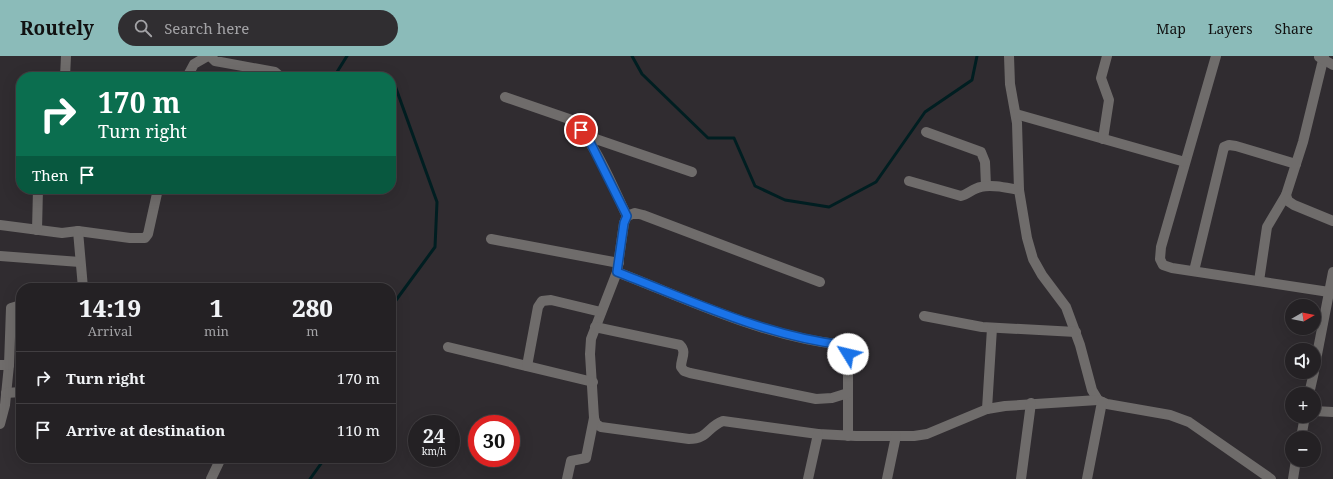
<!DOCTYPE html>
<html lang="en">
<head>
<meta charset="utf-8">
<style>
  body { margin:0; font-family:"Noto Serif",serif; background:#302e31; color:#f1f3f6; height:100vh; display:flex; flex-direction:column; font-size:15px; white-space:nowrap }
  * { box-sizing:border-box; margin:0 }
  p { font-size:13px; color:#a3a3a6 }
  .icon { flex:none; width:22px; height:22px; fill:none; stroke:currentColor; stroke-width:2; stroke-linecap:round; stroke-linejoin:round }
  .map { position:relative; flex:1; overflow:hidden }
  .details { position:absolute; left:16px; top:227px; width:380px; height:180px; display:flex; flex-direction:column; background:#242124; border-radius:16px; box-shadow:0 4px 16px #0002,0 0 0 1px #413e41 }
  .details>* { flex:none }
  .hud { position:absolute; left:16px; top:16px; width:380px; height:122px; border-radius:16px; box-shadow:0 4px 16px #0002,0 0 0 1px #413e41; background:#0b6e4f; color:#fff; overflow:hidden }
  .needle { width:26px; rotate:81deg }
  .controls { position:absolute; left:1285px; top:243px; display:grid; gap:8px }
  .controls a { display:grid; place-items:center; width:36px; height:36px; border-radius:50%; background:#242124; box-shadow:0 4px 16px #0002,0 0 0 1px #413e41; font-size:20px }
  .speed { position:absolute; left:408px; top:359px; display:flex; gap:8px; font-size:20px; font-weight:700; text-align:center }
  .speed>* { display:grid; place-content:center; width:52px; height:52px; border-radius:50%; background:#242124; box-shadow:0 4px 16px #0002,0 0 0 1px #413e41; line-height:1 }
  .speed small { font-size:10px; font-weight:400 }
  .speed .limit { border:6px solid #d22; background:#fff; color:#111 }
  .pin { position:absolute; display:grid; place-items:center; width:34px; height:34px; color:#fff; margin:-17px; border:2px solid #fff; border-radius:50%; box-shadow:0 1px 4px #0007 }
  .me { position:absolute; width:44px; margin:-22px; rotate:306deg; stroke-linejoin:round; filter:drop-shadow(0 0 3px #0008) }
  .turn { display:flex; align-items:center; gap:14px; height:84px; padding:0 16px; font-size:18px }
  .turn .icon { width:52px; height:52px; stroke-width:2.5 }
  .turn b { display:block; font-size:28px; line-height:34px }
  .then { display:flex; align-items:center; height:38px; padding:0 16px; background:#0003; gap:8px; font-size:15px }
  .eta { display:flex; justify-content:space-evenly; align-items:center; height:68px; text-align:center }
  .eta b { font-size:24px; font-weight:800; line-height:28px }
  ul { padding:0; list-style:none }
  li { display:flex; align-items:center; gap:12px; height:52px; padding:0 16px; border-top:1px solid #413e41 }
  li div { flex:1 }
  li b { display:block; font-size:15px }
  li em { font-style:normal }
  header { display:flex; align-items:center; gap:24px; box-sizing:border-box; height:56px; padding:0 20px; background:#8bbbb9; color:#111 }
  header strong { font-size:19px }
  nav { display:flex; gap:22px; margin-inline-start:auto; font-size:14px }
  .search { width:280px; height:36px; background:#302e31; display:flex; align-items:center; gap:10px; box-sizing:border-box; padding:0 14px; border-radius:22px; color:#a3a3a6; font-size:15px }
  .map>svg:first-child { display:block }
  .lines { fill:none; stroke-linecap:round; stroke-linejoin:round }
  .stream { stroke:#001e21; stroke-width:3 }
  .minor { stroke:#6f6c6b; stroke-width:10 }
  .route-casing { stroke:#114b97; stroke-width:10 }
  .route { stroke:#1a73e8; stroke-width:7 }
</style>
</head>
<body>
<header>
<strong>Routely</strong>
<div class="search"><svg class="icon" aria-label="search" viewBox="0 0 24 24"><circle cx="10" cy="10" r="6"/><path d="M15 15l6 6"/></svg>Search here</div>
<nav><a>Map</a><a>Layers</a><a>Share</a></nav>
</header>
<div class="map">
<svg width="1333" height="423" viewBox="0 0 1333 423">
  <rect width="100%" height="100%" fill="#302c30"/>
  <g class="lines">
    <g class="stream">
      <polyline points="347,0 337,16 372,21"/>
      <polyline points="632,0 642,18 708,82 734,82 755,130 785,144 829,151 876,126 925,56 972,24 977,0"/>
      <polyline points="391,24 393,24 437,146 435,191 391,251"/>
      <polyline points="310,423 325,402"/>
    </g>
    <g class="minor">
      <polyline points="210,0 215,5 275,16 281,21"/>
      <polyline points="1009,0 1010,28 1017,67 1019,134 1027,182 1033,203 1042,219 1066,251 1080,289 1092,334 1098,344 1107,348 1170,359 1189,366 1271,423"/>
      <polyline points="1216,0 1161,191 1160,203 1163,209 1172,212 1329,236"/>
      <polyline points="1324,0 1303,86 1286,139 1288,145 1294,149 1333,165"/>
      <polyline points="1319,1 1333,9"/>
      <polyline points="65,21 66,0"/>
      <polyline points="187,21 194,8 208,0"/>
      <path d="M505 41 569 63C594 81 613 132 627 160"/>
      <polyline points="1016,58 1185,106"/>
      <polyline points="926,76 981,96 985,106 986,130"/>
      <polyline points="587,80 692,116"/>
      <polyline points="1103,83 1109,44 1101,22 1107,0"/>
      <path d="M909 125 961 140C969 138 973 132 981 131 993 128 1007 132 1019 134"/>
      <polyline points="0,169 62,177 78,175 130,182 145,182 148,178 158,133"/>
      <polyline points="37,174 38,133"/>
      <polyline points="78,175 83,232"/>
      <polyline points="491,183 619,207"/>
      <polyline points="0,200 80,206"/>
      <polyline points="1194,215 1224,91 1229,89 1236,90 1296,108"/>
      <path d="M617 216C689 244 765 281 843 289L847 292 848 298V380"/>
      <polyline points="1259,225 1267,171 1286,139"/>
      <path d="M820 226 643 159 635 157 627 160 624 167 617 216 591 283 590 298 594 362 596 368 601 371 689 383C708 383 707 371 723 365L818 378 856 380H914L927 378 987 353 1005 350 1098 344"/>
      <polyline points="924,260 982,271 1076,276"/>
      <path d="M595 271 680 289C687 296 681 302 681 311L684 315 690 317 816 343 832 342 848 337"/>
      <polyline points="448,291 593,326"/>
      <polyline points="0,309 9,309 5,349 0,368"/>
      <polyline points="9,309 11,252 21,249"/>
      <polyline points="527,310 538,251 542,245 551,244 601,256"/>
      <polyline points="1314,314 1333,216"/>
      <polyline points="6,337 21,336"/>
      <polyline points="1309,338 1314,316"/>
      <polyline points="987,353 992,272"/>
      <polyline points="1314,355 1333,356"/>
      <polyline points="1301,382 1305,360"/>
      <polyline points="211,423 221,402"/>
      <polyline points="567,423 571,405 586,402 594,362"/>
      <polyline points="808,423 818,378"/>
      <polyline points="887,423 896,380"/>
      <polyline points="1021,423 1031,347"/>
      <polyline points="1087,423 1102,346"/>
      <polyline points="1293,423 1296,404"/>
    </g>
  </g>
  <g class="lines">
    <g class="route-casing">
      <path id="route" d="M581 74 587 80 627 160 624 167 617 216C690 244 765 280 843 289L847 292 848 298"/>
    </g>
    <use href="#route" class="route"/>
  </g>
</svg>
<div class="controls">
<a><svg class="needle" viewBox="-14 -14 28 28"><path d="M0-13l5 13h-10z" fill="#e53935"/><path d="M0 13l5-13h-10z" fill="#a3a3a6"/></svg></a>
<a><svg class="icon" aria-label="sound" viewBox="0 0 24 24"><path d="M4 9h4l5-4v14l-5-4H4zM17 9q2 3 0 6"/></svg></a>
<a>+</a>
<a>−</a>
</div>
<div class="speed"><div>24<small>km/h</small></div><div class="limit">30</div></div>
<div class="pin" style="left:581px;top:74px;background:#d93025"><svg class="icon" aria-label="arrive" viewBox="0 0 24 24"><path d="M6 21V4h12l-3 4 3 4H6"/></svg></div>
<svg class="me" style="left:848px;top:298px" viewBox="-20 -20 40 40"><circle r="19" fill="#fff"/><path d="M0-13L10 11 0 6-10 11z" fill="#1a73e8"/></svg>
<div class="hud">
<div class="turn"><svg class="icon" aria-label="right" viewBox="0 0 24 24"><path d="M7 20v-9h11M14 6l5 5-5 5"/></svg><div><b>170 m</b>Turn right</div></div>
<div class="then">Then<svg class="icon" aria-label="arrive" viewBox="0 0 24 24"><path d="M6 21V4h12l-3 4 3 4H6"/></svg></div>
</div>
<section class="details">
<div class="eta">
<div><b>14:19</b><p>Arrival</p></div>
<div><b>1</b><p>min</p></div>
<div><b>280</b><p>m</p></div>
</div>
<ul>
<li><svg class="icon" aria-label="right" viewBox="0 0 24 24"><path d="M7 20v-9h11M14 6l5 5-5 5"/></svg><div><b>Turn right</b></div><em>170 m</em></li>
<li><svg class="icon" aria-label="arrive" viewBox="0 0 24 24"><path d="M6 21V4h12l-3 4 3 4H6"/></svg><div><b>Arrive at destination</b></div><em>110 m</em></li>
</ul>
</section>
</div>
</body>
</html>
